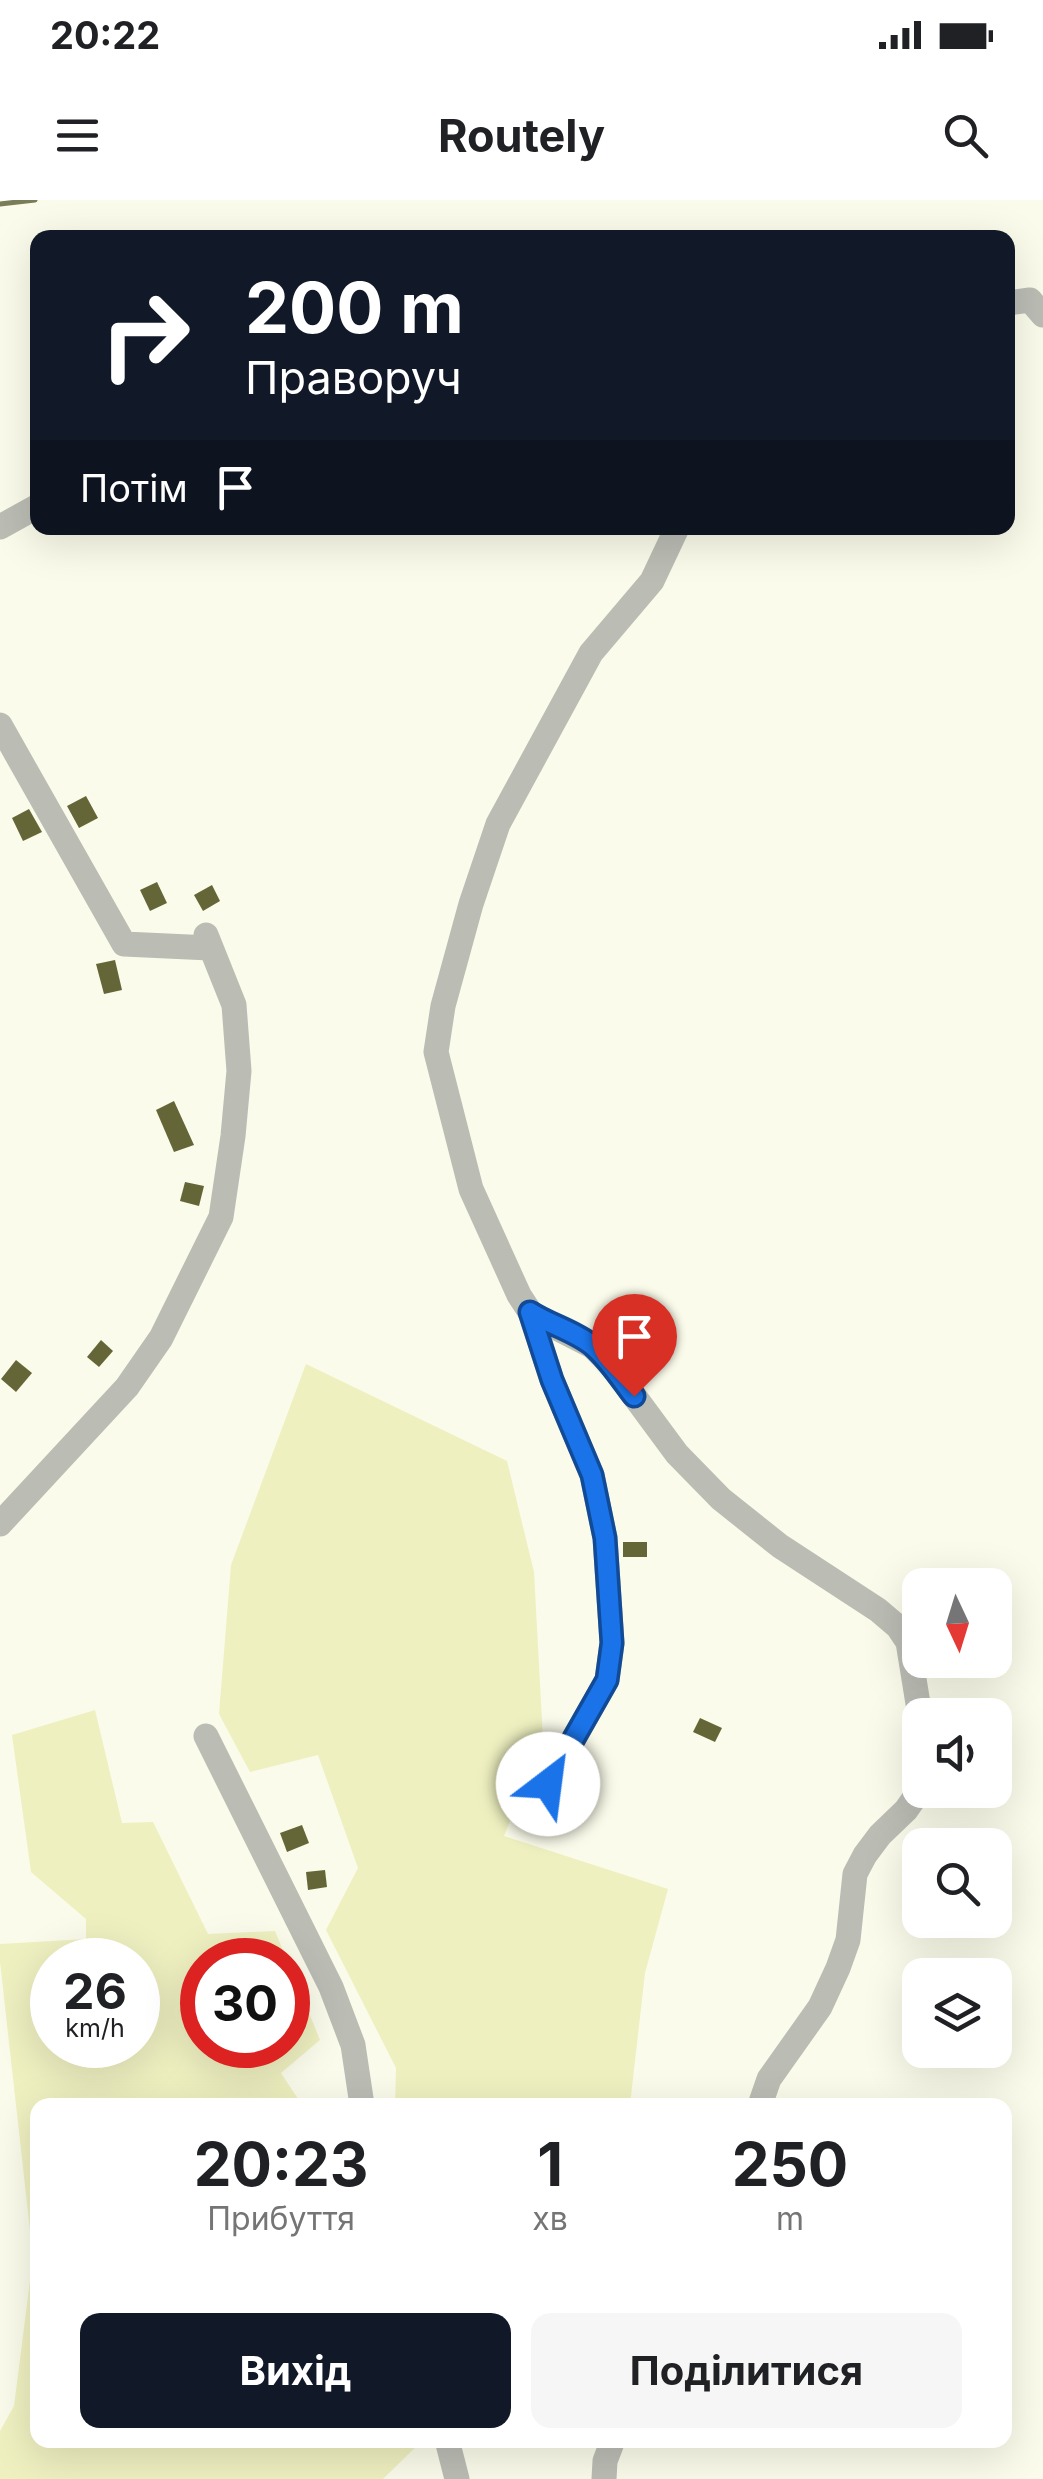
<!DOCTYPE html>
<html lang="uk">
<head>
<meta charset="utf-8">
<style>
  body { margin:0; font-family:Inter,sans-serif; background:#f6f6f6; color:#202124; height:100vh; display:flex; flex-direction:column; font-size:38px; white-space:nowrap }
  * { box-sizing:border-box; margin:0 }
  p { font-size:32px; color:#757577 }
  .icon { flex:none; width:55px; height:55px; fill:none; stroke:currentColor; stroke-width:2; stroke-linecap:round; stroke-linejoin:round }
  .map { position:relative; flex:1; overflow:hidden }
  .drawer { position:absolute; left:30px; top:1898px; width:982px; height:350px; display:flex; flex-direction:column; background:#fff; border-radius:20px; box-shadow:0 10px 40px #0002 }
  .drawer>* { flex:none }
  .top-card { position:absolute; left:30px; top:30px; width:985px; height:305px; border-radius:20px; box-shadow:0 10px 40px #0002; background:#111827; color:#fff; overflow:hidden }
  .needle { width:65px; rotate:176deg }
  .controls { position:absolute; left:902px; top:1368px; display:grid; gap:20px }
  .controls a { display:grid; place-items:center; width:110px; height:110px; border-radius:20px; background:#fff; box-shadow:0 10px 40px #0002; font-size:50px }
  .speed { position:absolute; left:30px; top:1738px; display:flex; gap:20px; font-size:50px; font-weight:700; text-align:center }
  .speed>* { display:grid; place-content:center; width:130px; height:130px; border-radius:50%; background:#fff; box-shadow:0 10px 40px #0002; line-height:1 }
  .speed small { font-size:25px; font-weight:400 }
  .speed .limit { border:15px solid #d22; background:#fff; color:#111 }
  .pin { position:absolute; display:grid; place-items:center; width:85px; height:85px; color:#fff; margin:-102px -42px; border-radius:50% 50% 50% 0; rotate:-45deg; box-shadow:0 0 10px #0007 }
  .pin .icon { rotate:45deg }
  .me { position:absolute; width:110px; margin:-55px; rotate:30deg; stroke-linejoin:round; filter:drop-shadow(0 0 8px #0008) }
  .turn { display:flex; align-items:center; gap:35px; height:210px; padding:0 50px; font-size:45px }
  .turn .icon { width:130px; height:130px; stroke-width:2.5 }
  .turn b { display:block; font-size:70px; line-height:85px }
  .then { display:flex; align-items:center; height:95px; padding:0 50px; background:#0003; gap:20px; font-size:38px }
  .eta { display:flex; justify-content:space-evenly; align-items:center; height:170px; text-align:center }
  .eta b { font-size:60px; font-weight:700; line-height:70px }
  .button { display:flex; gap:20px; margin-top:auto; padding:20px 50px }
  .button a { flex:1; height:115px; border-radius:20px; background:#111827; color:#fff; font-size:40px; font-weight:700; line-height:115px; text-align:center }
  .button a+a { background:#f6f6f6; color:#202124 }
  .status { display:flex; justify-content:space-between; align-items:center; height:70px; padding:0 50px; background:#fff; direction:ltr }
  .status svg { height:28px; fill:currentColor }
  header { display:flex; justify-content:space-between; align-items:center; height:130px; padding:0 50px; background:#fff; font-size:45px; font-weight:700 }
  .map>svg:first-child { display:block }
  .green { fill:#eef0c0; fill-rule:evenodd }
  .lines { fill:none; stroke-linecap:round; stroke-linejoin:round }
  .stream { stroke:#7b7c59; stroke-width:5 }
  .building { fill:#656638 }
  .minor { stroke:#bbbcb4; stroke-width:25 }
  .route-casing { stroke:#114b97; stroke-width:25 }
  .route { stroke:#1a73e8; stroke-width:18 }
</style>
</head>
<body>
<div class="status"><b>20:22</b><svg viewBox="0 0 49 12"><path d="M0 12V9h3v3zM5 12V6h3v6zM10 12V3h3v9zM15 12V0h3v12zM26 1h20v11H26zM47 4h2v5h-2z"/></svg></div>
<header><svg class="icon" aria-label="menu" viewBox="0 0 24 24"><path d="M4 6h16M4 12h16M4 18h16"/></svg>Routely<svg class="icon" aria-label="search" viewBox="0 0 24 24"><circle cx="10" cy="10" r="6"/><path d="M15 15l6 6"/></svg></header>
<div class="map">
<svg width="1043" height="2279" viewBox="0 0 1043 2279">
  <rect width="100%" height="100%" fill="#fafbea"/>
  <g class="green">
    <polygon points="306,1164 507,1261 534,1372 543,1540 504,1636 668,1689 645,1773 630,1905 395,1905 396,1868 326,1730 358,1668 318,1555 250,1572 219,1514 231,1365"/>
    <path d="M95 1510 122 1623 153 1622 208 1734 275 1731 287 1760H202V1845H288V1761L320 1840 281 1873 302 1905H38V2240H423L383 2279H0V2231L14 2206 33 2057 0 1762V1744L86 1739V1719L31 1672 12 1535ZM52 1760H138V1845H52Z"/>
  </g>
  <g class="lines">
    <polyline class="stream" points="0,4 35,0"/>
  </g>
  <g class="building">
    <polygon points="86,596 98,618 79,628 67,606"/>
    <polygon points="29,609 42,632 23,641 12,618"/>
    <polygon points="157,682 167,703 150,711 140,690"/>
    <polygon points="212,685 220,701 203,711 194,695"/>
    <polygon points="115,760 122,790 104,794 96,764"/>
    <polygon points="174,901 194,945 174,952 156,910"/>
    <polygon points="185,982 204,986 199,1006 180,1001"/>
    <polygon points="101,1140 113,1151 99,1167 87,1157"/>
    <polygon points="16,1160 32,1173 16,1192 1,1179"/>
    <rect x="623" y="1342" width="24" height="15"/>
    <polygon points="700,1518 722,1528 715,1542 693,1532"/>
    <polygon points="302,1625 309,1643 287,1652 280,1633"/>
    <polygon points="325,1670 327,1687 308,1690 306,1672"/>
  </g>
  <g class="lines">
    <g class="minor">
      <polyline points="1008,103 1030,100 1043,115"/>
      <polyline points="0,327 38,306"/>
      <polyline points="677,328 652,381 591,453 498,624 471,704 443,806 436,852 471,989 519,1095 530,1112 547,1123 592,1146 612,1166 677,1254 721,1299 780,1346 878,1410 898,1427 908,1442 920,1516"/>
      <polyline points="0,525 124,744 210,748"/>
      <polyline points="0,1324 127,1187 161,1138 221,1017 233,936 239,871 234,805 206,735"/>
      <polyline points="206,1536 331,1787 353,1845 362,1905"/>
      <polyline points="529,1612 548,1584 607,1480 612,1443 605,1338 592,1275 552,1180 530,1112"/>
      <polyline points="760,1905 769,1879 820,1807 838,1768 848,1740 855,1674 865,1655 880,1635 906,1610 918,1593 920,1586"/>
      <polyline points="447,2240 457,2279"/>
      <polyline points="604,2279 605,2261 613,2240"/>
    </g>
  </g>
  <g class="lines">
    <g class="route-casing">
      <path id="route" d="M548 1584 607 1480 612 1443 605 1338 592 1275 552 1180 530 1112C550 1125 575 1131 593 1146 609 1160 621 1179 634 1196"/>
    </g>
    <use href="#route" class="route"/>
  </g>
</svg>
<div class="controls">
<a><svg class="needle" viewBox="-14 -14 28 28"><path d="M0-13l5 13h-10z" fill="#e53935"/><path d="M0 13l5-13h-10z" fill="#757577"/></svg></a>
<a><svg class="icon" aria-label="sound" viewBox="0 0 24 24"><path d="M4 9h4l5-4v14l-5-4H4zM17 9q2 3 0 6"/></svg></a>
<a><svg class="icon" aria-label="search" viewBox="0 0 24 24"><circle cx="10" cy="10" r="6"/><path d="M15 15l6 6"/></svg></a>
<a><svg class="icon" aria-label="layers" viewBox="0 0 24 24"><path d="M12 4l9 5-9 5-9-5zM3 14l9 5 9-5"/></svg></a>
</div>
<div class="speed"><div>26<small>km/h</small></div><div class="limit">30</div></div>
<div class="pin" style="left:634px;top:1196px;background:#d93025"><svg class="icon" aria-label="arrive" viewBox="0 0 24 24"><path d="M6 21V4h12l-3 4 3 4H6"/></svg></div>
<svg class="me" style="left:548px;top:1584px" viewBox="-20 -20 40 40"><circle r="19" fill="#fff"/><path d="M0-13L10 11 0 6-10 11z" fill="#1a73e8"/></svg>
<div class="top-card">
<div class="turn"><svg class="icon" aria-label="right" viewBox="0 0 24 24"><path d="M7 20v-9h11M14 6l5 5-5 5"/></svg><div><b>200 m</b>Праворуч</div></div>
<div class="then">Потім<svg class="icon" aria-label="arrive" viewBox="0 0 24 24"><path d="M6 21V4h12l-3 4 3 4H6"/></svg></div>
</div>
<section class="drawer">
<div class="eta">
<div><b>20:23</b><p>Прибуття</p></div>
<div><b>1</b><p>хв</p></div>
<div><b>250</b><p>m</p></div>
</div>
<div class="button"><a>Вихід</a><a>Поділитися</a></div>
</section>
</div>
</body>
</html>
